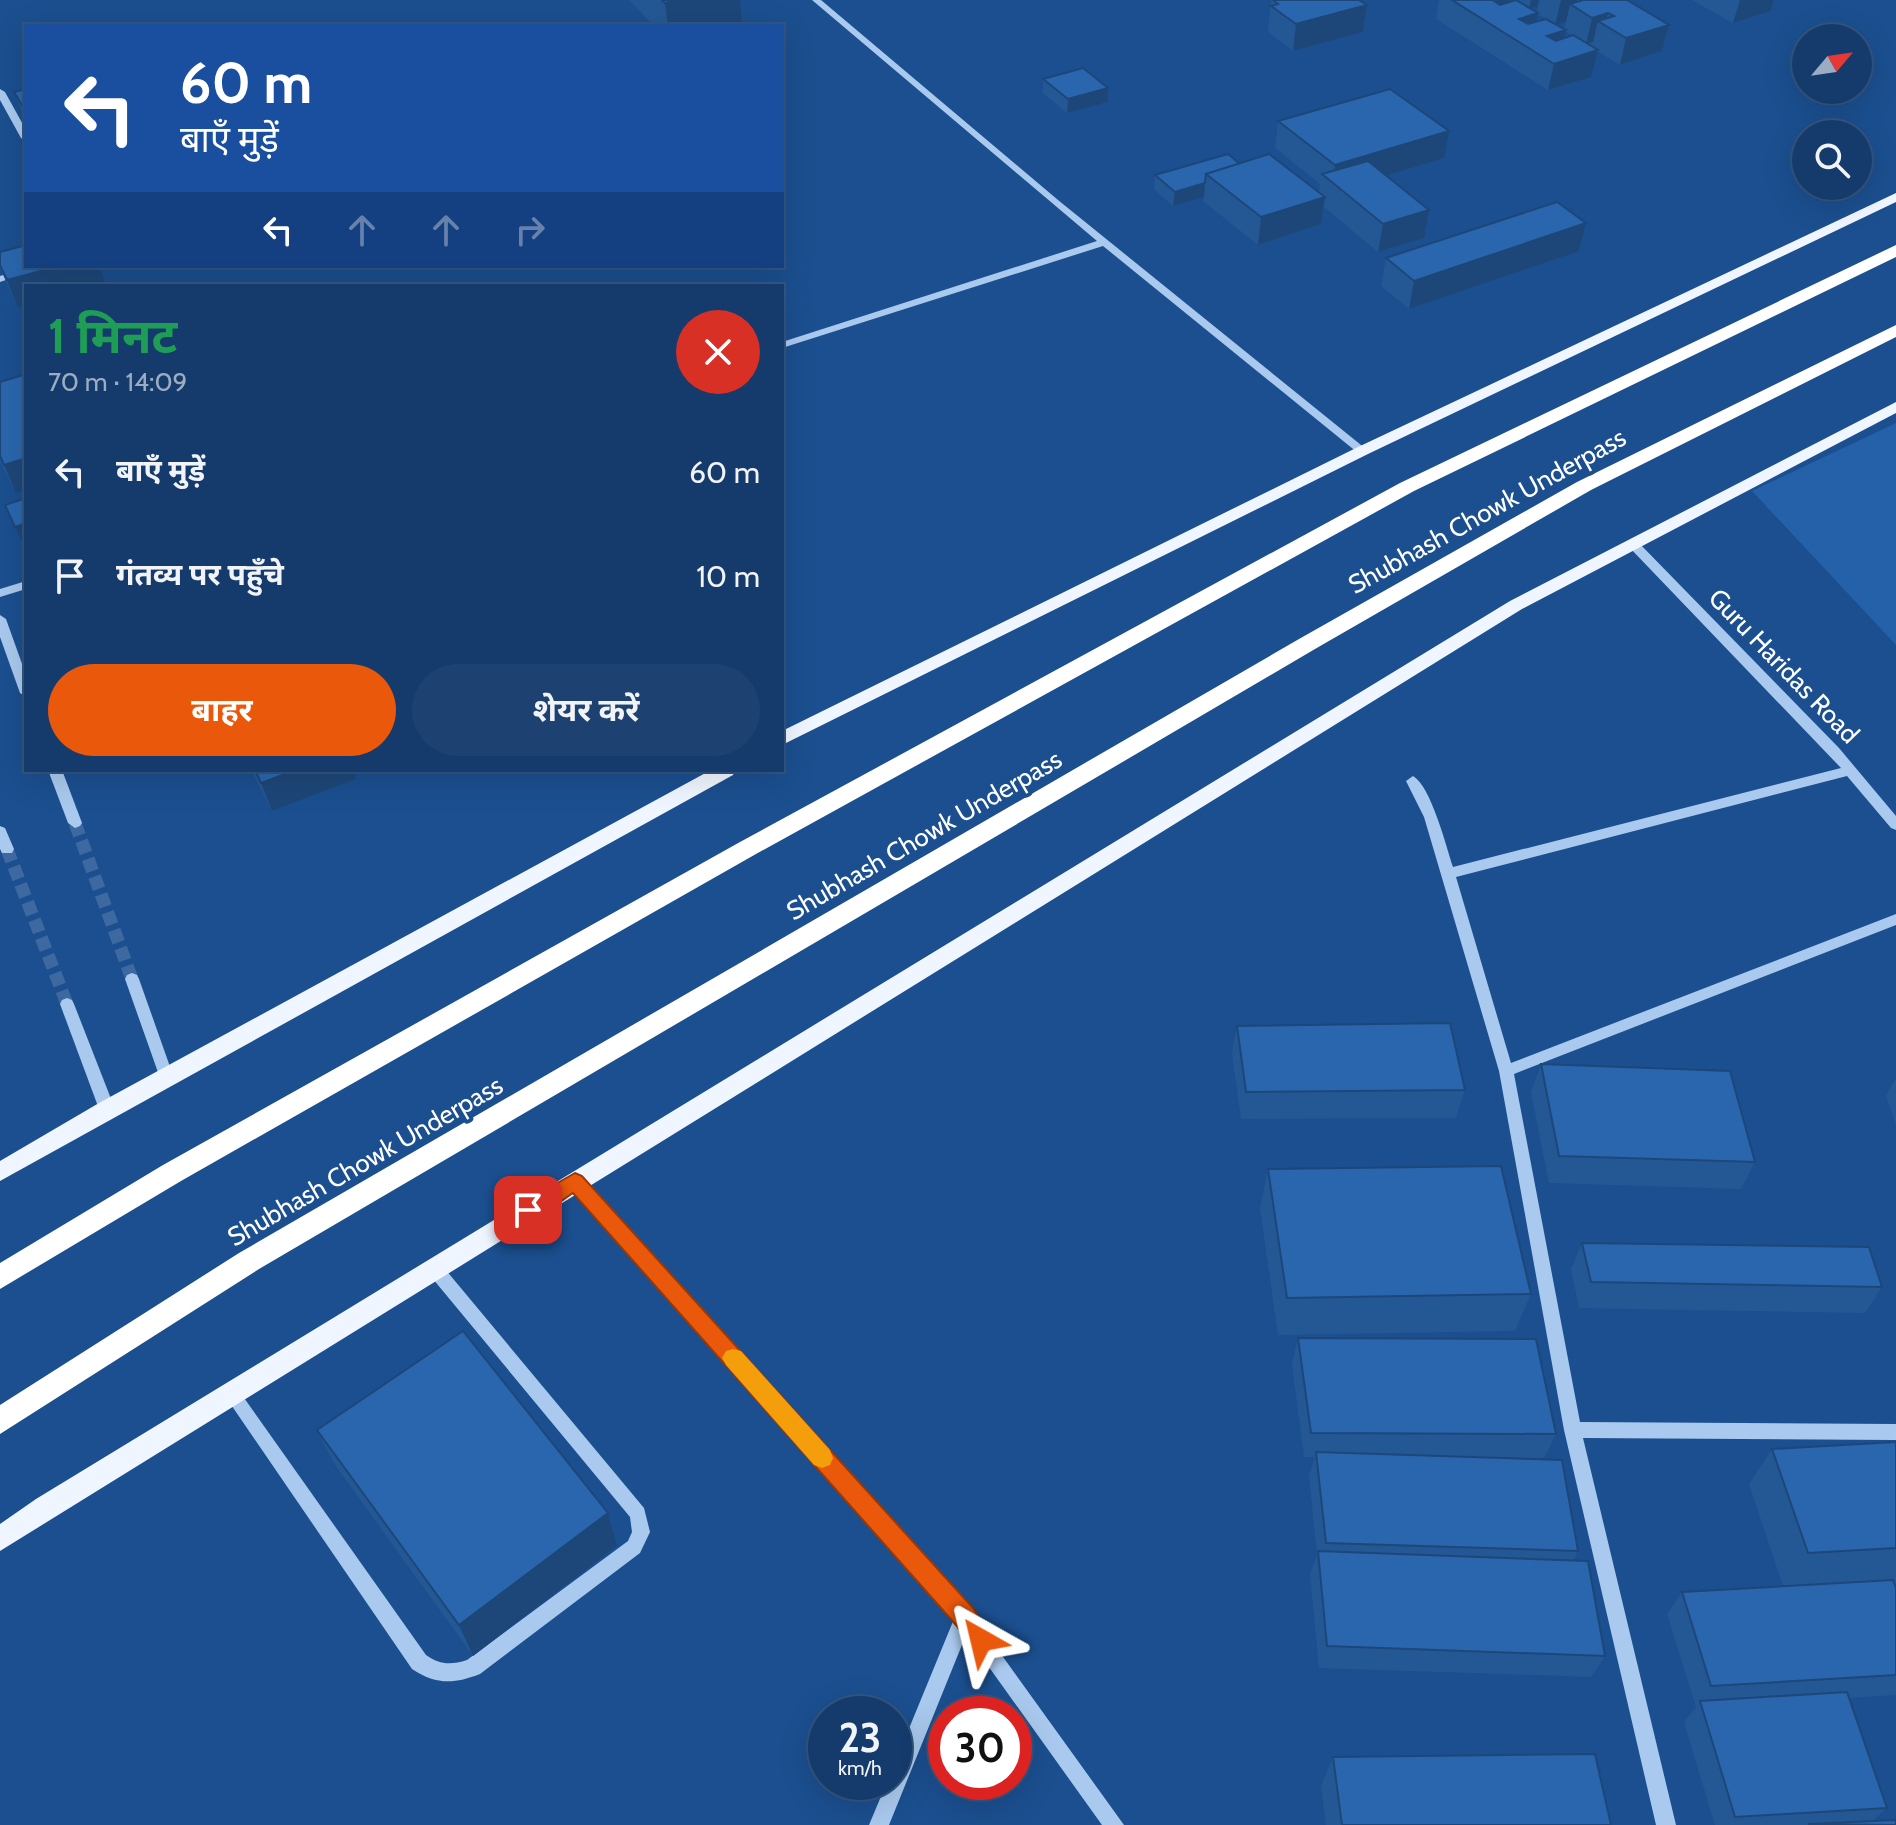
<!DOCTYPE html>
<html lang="hi">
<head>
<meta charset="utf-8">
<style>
  body { margin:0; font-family:Cabin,"Noto Sans Devanagari",sans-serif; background:#1d4271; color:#f1f3f6; height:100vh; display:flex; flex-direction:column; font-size:30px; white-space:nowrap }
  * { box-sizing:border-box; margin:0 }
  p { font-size:26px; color:#9dadc1 }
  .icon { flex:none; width:44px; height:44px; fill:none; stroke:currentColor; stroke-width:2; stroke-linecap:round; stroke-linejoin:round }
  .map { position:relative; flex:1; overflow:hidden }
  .details { position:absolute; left:24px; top:284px; width:760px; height:488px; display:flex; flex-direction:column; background:#143b6b; border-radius:0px; box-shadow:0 8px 32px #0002,0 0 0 2px #33557e }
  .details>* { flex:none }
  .top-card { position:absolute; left:24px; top:24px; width:760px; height:244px; border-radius:0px; box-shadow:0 8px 32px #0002,0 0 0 2px #33557e; background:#1a4fa0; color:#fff; overflow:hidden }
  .needle { width:52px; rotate:61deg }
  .controls { position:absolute; left:1792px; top:24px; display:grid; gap:16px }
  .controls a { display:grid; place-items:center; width:80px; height:80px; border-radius:50%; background:#143b6b; box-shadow:0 8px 32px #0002,0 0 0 2px #33557e; font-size:40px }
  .speed { position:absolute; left:808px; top:1696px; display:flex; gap:16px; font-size:40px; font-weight:700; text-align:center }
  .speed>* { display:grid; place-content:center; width:104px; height:104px; border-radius:50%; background:#143b6b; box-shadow:0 8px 32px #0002,0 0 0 2px #33557e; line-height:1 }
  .speed small { font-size:20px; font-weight:400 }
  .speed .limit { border:12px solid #d22; background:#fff; color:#111 }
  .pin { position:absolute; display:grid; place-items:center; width:68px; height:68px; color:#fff; margin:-34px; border-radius:16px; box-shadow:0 4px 12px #0006 }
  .me { position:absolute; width:88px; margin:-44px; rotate:323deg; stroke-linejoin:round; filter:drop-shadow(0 0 6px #0008) }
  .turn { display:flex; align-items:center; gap:28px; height:168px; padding:0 24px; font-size:36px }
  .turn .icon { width:104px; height:104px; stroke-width:2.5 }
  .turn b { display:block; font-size:56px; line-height:68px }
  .lanes { display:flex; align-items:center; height:76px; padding:0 24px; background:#0003; justify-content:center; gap:40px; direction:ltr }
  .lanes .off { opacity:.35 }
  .round { display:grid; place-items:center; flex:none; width:84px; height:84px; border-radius:42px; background:#1d4271 }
  .headline { display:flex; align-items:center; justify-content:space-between; height:136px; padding:0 24px }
  h1 { font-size:48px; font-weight:700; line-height:60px; color:#1e9e55 }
  .primary-button { display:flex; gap:16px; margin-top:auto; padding:16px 24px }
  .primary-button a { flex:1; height:92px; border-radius:48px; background:#ea580c; color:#fff; font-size:32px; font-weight:700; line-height:92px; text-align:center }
  .primary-button a+a { background:#1d4271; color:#f1f3f6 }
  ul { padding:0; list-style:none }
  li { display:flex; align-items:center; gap:24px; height:104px; padding:0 24px }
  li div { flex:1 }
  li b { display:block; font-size:30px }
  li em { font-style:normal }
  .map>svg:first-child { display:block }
  .green { fill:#2461a8 }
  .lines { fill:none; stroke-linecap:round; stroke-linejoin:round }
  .minor-tunnel { stroke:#3d69a0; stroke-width:13; stroke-dasharray:13 6; stroke-linecap:butt }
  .minor { fill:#a9c9ee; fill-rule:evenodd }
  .major { fill:#f0f6ff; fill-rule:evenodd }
  .highway { fill:#fff; fill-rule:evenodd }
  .wall { fill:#245895; fill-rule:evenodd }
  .shaded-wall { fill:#1d4779 }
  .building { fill:#2a66ad; stroke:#1d4779; stroke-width:2 }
  .route { fill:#ea580c; stroke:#983908; stroke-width:2 }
  .slow { fill:#f59e0b }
  .labels { text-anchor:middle; stroke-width:8; stroke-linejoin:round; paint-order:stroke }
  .street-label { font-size:26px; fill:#fff; stroke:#1b4f8f }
</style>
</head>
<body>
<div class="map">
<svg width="1896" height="1825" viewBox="0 0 1896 1825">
  <rect width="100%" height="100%" fill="#1b4f8f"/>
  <polygon class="green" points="1896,423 1896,645 1752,491"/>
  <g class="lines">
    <g class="minor-tunnel">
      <polyline points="75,823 132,979"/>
      <polyline points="7,849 67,1004"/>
    </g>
    <g class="minor">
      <polygon points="812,0 821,0 1058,200 1366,449 1366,453 1358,453 1103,246 782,348 782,342 1097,241"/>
      <polygon points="0,89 5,92 26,130 26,141 21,138 0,100"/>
      <polygon points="31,266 47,266 0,282 0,276"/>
      <path d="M1633 540 1637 541 1839 748 1896 816V830L1891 828 1847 776 1456 877 1511 1063 1896 914V925L1514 1074 1580 1422 1896 1424V1440L1583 1438 1676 1825H1656L1564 1430 1499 1071 1424 817 1406 781 1413 776C1431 786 1446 846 1453 867L1841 768 1629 547 1627 544Z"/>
      <polygon points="26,581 26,589 0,597 0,589"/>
      <polygon points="0,615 6,619 26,675 26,697 20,693 0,637"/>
      <polygon points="48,770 62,770 82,823 80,826 75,828 68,823"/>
      <polygon points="0,826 5,828 14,849 12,853 2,853 0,849"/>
      <polygon points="132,973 137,975 139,979 174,1078 172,1082 167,1084 162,1082 160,1078 125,979 127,975"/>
      <polygon points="67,998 72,1000 74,1004 115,1109 112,1113 107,1115 102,1113 99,1109 60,1004 62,1000"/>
      <polygon points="575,1175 581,1177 970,1611 1124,1825 1102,1825 966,1635 889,1825 869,1825 887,1782 894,1782 894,1765 954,1619 569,1187 567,1182 569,1177"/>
      <path d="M434 1261 440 1263 644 1508 650 1532 640 1553 480 1674C454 1684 436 1685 412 1669L223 1393 225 1388 231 1385 237 1388 426 1655C440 1665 451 1665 467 1660L628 1541 632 1532 630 1517 428 1273 426 1268 428 1263Z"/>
    </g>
    <g class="major">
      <polygon points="1896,193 1896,202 1368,454 782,745 782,731 1356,448"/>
      <polygon points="1896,402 1896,413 1522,609 0,1551 0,1524 36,1499 1510,601"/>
      <polygon points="711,770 735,770 733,775 0,1181 0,1161 99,1103"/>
    </g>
    <g class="highway">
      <polygon points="1896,245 1896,257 1414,491 756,854 181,1181 0,1289 0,1263 163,1165 740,842 1400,483"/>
      <polygon points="1896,325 1896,337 1591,490 1315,649 259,1269 0,1434 0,1405 239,1253 1299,639 1577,482"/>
    </g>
  </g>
  <g class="wall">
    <polygon points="629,0 740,0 742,23 730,26 654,26"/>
    <polygon points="1271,0 1359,0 1367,5 1363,32 1293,51 1268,32"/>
    <path d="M1439 0H1509L1508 2 1515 0H1627L1669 25 1662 51 1620 65 1597 51 1591 77 1548 90 1436 19ZM1538 6 1537 13 1530 9ZM1537 14 1546 19 1536 22ZM1566 22 1564 29 1556 25 1561 23ZM1565 31 1572 36 1564 38Z"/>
    <polygon points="1692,0 1774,0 1771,11 1733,23"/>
    <polygon points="1043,79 1108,102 1067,113 1043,93"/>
    <polygon points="26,89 26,122 14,92"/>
    <polygon points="1278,121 1444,158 1386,176 1424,238 1378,252 1324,207 1321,224 1258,245 1203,201 1204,197 1173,206 1154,189 1155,175 1240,164 1319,192 1320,184 1275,148"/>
    <polygon points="1586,223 1579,251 1409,309 1381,286 1386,258"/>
    <polygon points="0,252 26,266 99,266 106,284 26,286 26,306 18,308 0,268"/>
    <polygon points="26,374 26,490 16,493 0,462 0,382"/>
    <polygon points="251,770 353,770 356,779 272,811"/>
    <polygon points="1237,1026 1465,1090 1456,1118 1241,1119 1232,1053"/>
    <polygon points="1541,1064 1755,1162 1741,1189 1549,1183 1531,1092"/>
    <polygon points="1896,1078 1896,1125 1886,1096"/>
    <polygon points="1268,1169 1531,1294 1515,1331 1278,1335 1260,1208"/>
    <polygon points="1582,1243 1882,1287 1865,1313 1579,1308 1571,1269"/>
    <polygon points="1298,1338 1556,1434 1544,1458 1510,1458 1578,1551 1573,1560 1605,1656 1591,1677 1319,1668 1310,1574 1317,1555 1309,1476 1315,1457 1304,1457 1292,1363"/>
    <polygon points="317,1430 608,1513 617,1546 473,1656 335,1465"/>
    <polygon points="1896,1442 1896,1695 1849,1698 1887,1808 1873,1821 1896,1825 1715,1825 1684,1722 1696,1707 1667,1614 1682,1592 1783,1586 1749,1484 1772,1449"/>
    <polygon points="1333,1757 1611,1825 1326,1825 1321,1786"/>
  </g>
  <g class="shaded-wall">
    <polygon points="678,0 740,0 742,23 730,26 668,26 665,3"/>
    <polygon points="1498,0 1509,0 1504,23 1494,1"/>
    <polygon points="1531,0 1539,0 1538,6 1529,9"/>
    <polygon points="1561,0 1577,0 1575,7 1570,4 1566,22 1555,25"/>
    <polygon points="1740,0 1774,0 1771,11 1733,23"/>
    <polygon points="1367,5 1363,32 1293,51 1296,24"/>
    <polygon points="1538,13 1532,40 1519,19"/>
    <polygon points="1608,13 1605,25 1598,21 1593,42 1586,44 1592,18"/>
    <polygon points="1669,25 1662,51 1620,65 1626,38"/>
    <polygon points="1566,30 1559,57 1547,36"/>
    <polygon points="1598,50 1591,77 1548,90 1554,64"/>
    <polygon points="1108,88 1108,102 1067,113 1068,99"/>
    <polygon points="1449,131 1444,158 1340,190 1332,183 1335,165"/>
    <polygon points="1205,183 1204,197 1173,206 1175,192"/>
    <polygon points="1325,197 1321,224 1258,245 1261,217"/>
    <polygon points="1429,210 1424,238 1378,252 1383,224"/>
    <polygon points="1586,223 1579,251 1409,309 1414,281"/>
    <polygon points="59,266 99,266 106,284 98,286 26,286 26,306 18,308 7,280"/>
    <polygon points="26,458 26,490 16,493 4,465"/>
    <polygon points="26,523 26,540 22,541 15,527"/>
    <polygon points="296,770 353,770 356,779 272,811 261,783"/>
    <polygon points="608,1513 617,1546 473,1656 459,1625"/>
  </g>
  <g class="building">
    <polygon points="662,0 678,0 665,3"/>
    <polygon points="1273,0 1359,0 1367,5 1296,24 1271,6 1278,4"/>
    <polygon points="1452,0 1498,0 1494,1 1500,5 1516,0 1538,13 1519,19 1528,24 1546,19 1566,30 1547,36 1556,41 1573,35 1598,50 1554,64"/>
    <polygon points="1583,0 1627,0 1669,25 1626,38 1598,21 1614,16 1608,13 1592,18 1570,4"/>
    <polygon points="1083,68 1108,88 1068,99 1043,79"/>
    <polygon points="26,89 26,112 14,92"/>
    <polygon points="1390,89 1449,131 1335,165 1278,121"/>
    <polygon points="1228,154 1240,164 1206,174 1205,183 1175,192 1155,175"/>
    <polygon points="1269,154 1325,197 1261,217 1206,174"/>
    <polygon points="1368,161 1429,210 1383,224 1322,174"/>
    <polygon points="1557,202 1586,223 1414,281 1386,258"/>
    <polygon points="26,245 26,266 59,266 7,280 0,265 0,252"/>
    <polygon points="26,374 26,458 4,465 0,456 0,382"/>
    <polygon points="26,498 26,523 15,527 5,505"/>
    <polygon points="255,770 296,770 261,783"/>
    <polygon points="1450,1023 1465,1090 1246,1092 1237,1026"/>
    <polygon points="1541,1064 1730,1071 1755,1162 1559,1156"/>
    <polygon points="1501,1166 1531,1294 1287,1298 1268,1169"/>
    <polygon points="1582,1243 1869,1247 1882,1287 1591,1282"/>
    <polygon points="463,1331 608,1513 459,1625 317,1430"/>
    <polygon points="1298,1338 1536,1339 1556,1434 1311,1433"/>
    <polygon points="1896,1442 1896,1548 1808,1553 1772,1449"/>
    <polygon points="1316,1452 1562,1460 1578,1551 1326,1543"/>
    <polygon points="1318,1551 1588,1561 1605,1656 1327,1646"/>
    <polygon points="1893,1580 1896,1588 1896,1675 1711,1686 1682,1592"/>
    <polygon points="1847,1692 1887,1808 1735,1817 1700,1701"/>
    <polygon points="1595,1754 1611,1825 1342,1825 1333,1757"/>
    <polygon points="1896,1820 1896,1825 1808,1824"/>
  </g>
  <path class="route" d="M575 1173 582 1176 973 1608 993 1640 989 1648 981 1652 973 1648 956 1625 573 1193C559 1202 537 1222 521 1217L518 1210 521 1204Z"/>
  <polygon class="slow" points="733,1349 741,1351 830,1450 833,1458 830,1465 822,1468 814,1465 726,1365 722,1358 726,1351"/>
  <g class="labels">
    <g class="street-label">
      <text transform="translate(1487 511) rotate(-29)" y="9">Shubhash Chowk Underpass</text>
      <text transform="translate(1784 666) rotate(46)" y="9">Guru Haridas Road</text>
      <text transform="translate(924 835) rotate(-30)" y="9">Shubhash Chowk Underpass</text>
      <text transform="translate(365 1161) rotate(-30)" y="9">Shubhash Chowk Underpass</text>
    </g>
  </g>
</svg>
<div class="controls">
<a><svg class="needle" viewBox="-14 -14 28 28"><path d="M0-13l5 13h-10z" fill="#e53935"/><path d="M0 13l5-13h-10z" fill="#9dadc1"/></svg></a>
<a><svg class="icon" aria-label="search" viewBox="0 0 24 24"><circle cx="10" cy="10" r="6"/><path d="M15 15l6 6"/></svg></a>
</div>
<div class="speed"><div>23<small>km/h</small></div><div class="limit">30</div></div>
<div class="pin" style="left:528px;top:1210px;background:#d93025"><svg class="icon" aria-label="arrive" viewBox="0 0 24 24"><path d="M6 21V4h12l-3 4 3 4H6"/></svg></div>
<svg class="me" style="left:981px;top:1640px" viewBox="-20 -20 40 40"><path d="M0-17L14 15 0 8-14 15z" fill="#ea580c" stroke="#fff" stroke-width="4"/></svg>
<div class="top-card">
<div class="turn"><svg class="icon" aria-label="left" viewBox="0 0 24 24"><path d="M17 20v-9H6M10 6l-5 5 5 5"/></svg><div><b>60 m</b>बाएँ मुड़ें</div></div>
<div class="lanes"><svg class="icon" aria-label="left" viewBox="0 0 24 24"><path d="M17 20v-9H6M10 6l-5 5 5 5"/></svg><svg class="icon off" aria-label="ahead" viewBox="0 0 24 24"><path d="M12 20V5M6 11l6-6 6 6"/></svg><svg class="icon off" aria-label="ahead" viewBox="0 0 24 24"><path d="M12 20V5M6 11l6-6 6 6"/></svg><svg class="icon off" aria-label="right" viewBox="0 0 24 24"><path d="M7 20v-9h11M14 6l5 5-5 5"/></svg></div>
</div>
<section class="details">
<div class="headline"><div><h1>1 मिनट</h1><p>70 m · 14:09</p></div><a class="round" style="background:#d93025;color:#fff"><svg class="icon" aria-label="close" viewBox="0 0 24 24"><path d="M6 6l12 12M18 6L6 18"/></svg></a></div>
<ul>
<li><svg class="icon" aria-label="left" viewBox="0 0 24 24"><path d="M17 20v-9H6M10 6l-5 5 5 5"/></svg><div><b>बाएँ मुड़ें</b></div><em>60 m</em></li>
<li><svg class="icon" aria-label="arrive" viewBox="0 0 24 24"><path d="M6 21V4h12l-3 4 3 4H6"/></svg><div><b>गंतव्य पर पहुँचे</b></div><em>10 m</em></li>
</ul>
<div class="primary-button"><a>बाहर</a><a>शेयर करें</a></div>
</section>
</div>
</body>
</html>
